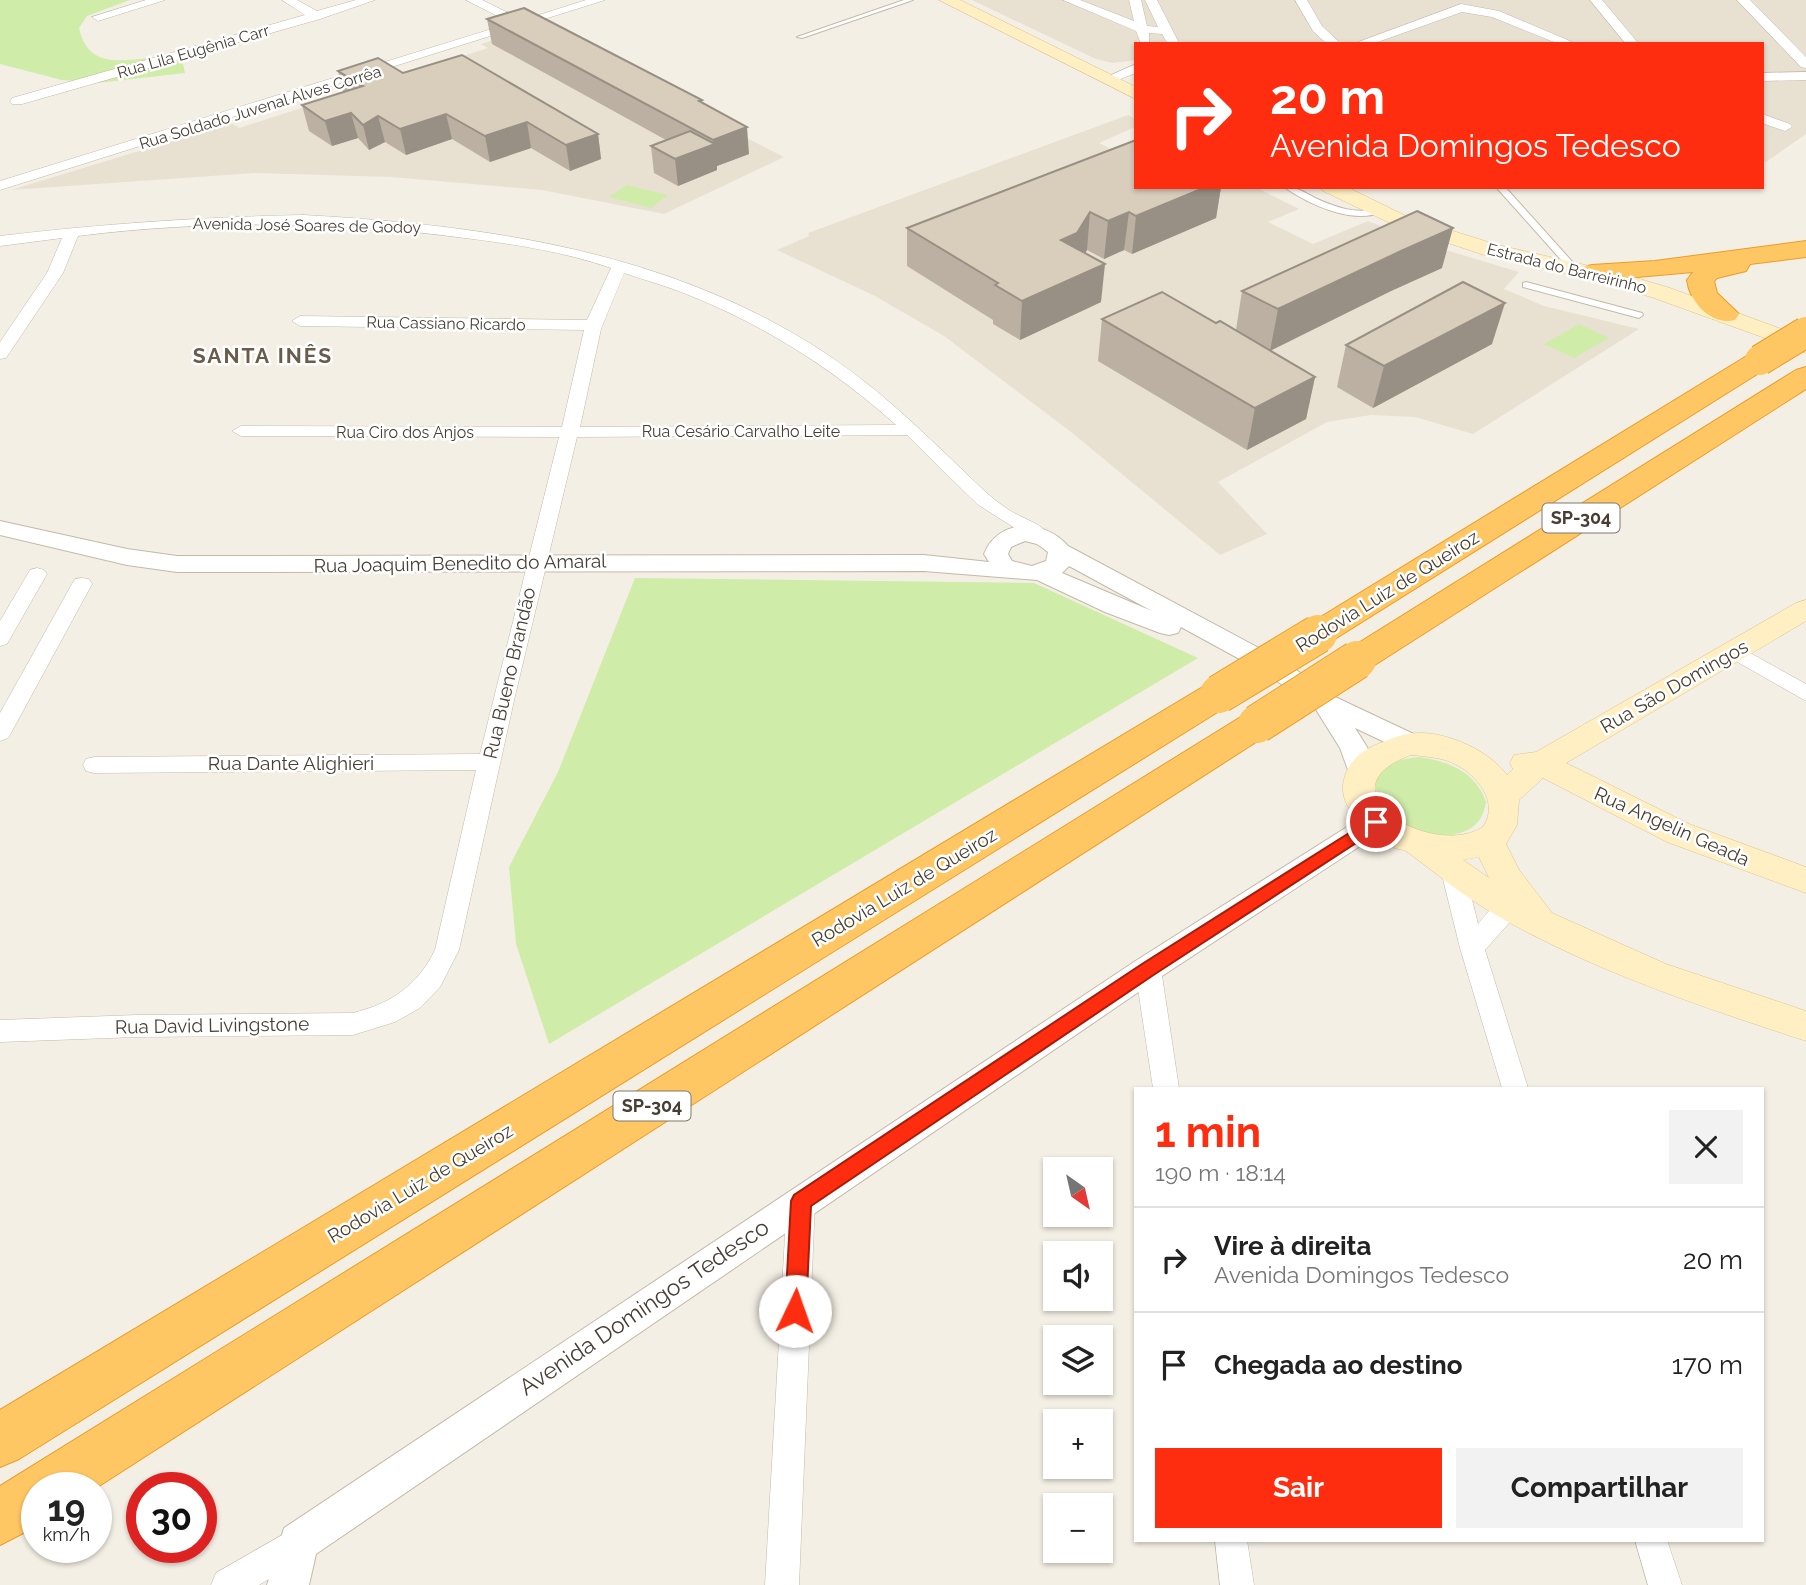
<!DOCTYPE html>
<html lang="pt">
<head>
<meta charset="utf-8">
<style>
  body { margin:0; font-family:Raleway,sans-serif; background:#f2f2f2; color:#222; height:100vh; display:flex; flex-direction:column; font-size:26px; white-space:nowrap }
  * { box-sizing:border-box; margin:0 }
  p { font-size:23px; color:#767676 }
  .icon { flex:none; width:38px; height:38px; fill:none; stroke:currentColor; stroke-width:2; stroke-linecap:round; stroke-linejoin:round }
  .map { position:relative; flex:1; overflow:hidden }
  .sheet { position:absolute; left:1134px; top:1087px; width:630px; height:455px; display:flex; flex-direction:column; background:#fff; border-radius:0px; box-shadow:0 2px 5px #0004 }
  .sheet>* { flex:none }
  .top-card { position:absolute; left:1134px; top:42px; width:630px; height:147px; border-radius:0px; box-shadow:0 2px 5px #0004; background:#ff2d10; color:#fff; overflow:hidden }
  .needle { width:46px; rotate:146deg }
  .buttons { position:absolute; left:1043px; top:1157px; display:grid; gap:14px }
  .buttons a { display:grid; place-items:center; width:70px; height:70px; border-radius:0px; background:#fff; box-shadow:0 2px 5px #0004; font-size:35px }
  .speed { position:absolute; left:21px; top:1472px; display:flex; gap:14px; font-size:35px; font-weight:700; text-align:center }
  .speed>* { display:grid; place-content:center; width:91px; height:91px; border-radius:50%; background:#fff; box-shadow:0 2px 5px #0004; line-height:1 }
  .speed small { font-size:18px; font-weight:400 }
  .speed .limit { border:10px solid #d22; background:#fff; color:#111 }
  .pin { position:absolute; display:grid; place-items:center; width:60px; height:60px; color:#fff; margin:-30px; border:4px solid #fff; border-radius:50%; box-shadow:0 2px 7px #0007 }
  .me { position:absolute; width:77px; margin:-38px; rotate:3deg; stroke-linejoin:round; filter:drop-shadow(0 0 5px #0008) }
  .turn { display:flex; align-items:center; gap:24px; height:147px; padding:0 21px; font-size:32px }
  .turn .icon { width:91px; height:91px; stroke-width:2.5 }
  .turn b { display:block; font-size:49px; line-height:60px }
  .round { display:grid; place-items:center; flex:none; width:74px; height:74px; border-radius:0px; background:#f2f2f2 }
  .headline { display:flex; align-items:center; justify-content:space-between; height:119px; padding:0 21px }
  h1 { font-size:42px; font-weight:700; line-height:52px; color:#ff2d10 }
  .button { display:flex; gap:14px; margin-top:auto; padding:14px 21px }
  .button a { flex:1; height:80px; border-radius:0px; background:#ff2d10; color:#fff; font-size:28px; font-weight:700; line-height:80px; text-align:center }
  .button a+a { background:#f2f2f2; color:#222 }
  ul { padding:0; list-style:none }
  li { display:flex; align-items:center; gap:21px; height:105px; padding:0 21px; border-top:2px solid #e0e0e0 }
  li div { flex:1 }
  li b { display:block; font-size:26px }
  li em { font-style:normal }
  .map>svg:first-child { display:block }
  .residential { fill:#e8e1d2 }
  .green { fill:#d0eca9 }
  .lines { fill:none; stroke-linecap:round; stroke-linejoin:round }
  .service-casing { stroke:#c3b9a9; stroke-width:2 }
  .minor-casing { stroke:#c3b9a9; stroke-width:1 }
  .tertiary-casing { stroke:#c3b9a9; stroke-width:2 }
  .secondary-casing { stroke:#dbc592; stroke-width:1 }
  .motorway-casing { stroke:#eb9d28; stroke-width:2 }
  .service { fill:#fff; fill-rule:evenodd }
  .minor { fill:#fff; fill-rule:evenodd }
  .tertiary { fill:#fff; fill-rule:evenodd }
  .secondary { fill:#ffefc3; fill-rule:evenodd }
  .motorway { fill:#ffc764; fill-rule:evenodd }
  .motorway-bridge-far1-casing { stroke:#eb9d28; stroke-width:32; stroke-linecap:butt }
  .motorway-bridge-casing { stroke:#eb9d28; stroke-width:40; stroke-linecap:butt }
  .motorway-bridge-far1 { stroke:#ffc764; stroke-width:30 }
  .motorway-bridge { stroke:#ffc764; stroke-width:38 }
  .wall { fill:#bbb0a2 }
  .shaded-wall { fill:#989084 }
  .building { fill:#d9cdbc; stroke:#989084; stroke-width:2 }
  .route { fill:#ff2d10; stroke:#a61d0a; stroke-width:2 }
  .labels { text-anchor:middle; stroke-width:5; stroke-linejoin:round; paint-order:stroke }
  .far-street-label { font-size:16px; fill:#473f34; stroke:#fff }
  .shield { fill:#fff; stroke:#7e7971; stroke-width:2 }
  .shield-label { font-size:18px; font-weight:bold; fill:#473f34 }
  .street-label { font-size:19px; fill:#473f34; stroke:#fff }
  .far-district-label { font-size:21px; font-weight:bold; letter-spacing:2px; fill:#6a5c4a; stroke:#fff }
  .near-street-label { font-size:23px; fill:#473f34; stroke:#fff }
</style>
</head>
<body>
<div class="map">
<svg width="1806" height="1585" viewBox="0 0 1806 1585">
  <rect width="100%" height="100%" fill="#f4efe4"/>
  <g class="residential">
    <polygon points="972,0 1806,0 1806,134 1766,162 1762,161 1762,44 1136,44 1136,60 1113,63 1096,59"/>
    <polygon points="532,28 784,157 664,214 542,190 391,177 255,173 11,190 231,123 239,128 488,48 481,44"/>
    <polygon points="1128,115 1136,119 1135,127 1099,143 1136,162 1136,187 1255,187 1299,209 1268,222 1313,244 1368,221 1426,244 1519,272 1504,289 1544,306 1639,329 1473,434 1415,417 1371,415 1327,422 1218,482 1267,534 1220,555 1071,432 944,336 875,296 777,250 809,236 808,233"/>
  </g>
  <g class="green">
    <path d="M0 0H130L87 16 79 28C90 78 137 54 168 58 173 59 179 62 183 64L185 73 98 83 62 80 0 64Z"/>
    <polygon points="627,185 668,195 651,208 609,197"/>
    <polygon points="1579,324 1609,338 1574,358 1544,344"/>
    <polygon points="635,578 1034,583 1198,658 549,1044 516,944 509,867 558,772"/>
    <path d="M1419 757C1449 761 1476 772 1486 802 1483 819 1476 828 1460 833 1400 853 1328 765 1419 757Z"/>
  </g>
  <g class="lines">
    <g class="service-casing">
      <g id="service">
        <polygon points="904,0 913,0 802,38 797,37"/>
        <path d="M1284 187C1297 187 1304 192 1315 198 1337 208 1355 214 1379 209L1383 211C1355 226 1308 204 1284 187Z"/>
        <polygon points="1496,187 1505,187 1577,267 1577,271 1571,271"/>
        <polygon points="1526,282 1642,313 1643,315 1639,318 1523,287 1523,283"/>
      </g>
    </g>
    <g class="minor-casing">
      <g id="minor">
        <polygon points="146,0 165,0 98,21 92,17"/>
        <polygon points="282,0 297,0 317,11 356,0 375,0 320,19 22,104 12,104 10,101 12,98 305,15"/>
        <polygon points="466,0 482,0 523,20 586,0 605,0 0,190 0,181 511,23"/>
        <polygon points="1063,0 1080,0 1134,21 1129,0 1141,0 1147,26 1158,27 1145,0 1157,0 1178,41 1176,44 1168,44 1162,34 1149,33 1149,44 1141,44 1136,31"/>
        <polygon points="1295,0 1307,0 1322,26 1341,44 1327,44 1313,31"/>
        <polygon points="1590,0 1602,0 1639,44 1626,44"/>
        <polygon points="1737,0 1750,0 1806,57 1806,68 1801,67"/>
        <polygon points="1461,4 1499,11 1577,44 1559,44 1492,17 1462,12 1372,44 1353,44"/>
        <polygon points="1136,64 1136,73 1107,84 1100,80"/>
        <polygon points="1806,72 1806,80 1762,81 1762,73"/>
        <polygon points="1762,114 1790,124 1792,127 1785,131 1762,123"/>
        <path d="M303 215C486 225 672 251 828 355 882 391 926 435 972 479 983 490 995 501 1009 510 1021 518 1041 523 1049 535L1046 539H1032L977 504 907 435 577 437 515 696 459 950 440 987 420 1008 395 1022 353 1035 137 1037 0 1042V1020L137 1015 353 1013C392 1003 417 986 435 950L476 770 94 773 86 771 83 765 86 759 94 757 480 754 559 437 241 436 232 431 241 426 562 427 584 330 300 326 292 321 300 316 587 320 611 268C565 252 514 244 465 238 337 221 206 220 78 236L63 273 6 358 0 359V342L47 273 62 238 0 246V236C101 224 201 217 303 215ZM624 273C648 281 673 288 696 298 769 328 837 372 896 425L580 427 601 329Z"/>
        <polygon points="37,568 44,570 47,574 7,644 0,646 0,621 30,570"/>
        <polygon points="82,578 89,579 92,584 11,733 8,738 0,741 0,713 72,584 75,579"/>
        <polygon points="1734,644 1806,684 1806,701 1727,656 1724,651 1727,646"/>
        <path d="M1453 862 1461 865 1465 871 1478 924C1491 910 1507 883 1529 890L1532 897 1485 950 1528 1088H1502L1460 948 1441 871 1445 865Z"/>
        <polygon points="1148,959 1157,962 1161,969 1179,1088 1153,1088 1135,969 1139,962"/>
        <polygon points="801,1188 811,1192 815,1201 799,1585 765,1585 787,1201 791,1192"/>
        <polygon points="298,1526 310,1530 314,1542 310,1554 259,1585 211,1585 216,1573"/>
        <polygon points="1215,1540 1247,1540 1254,1585 1220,1585"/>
        <polygon points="1635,1540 1667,1540 1682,1585 1648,1585"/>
      </g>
    </g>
    <g class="tertiary-casing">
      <g id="tertiary">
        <path d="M0 521 127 549 177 556 924 555 989 562 984 554C998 518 1045 519 1068 546L1285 662 1333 696 1420 737 1424 744 1420 751 1410 754 1355 728 1367 747 1375 771 1371 778 1361 781 1351 778 1340 748 1315 708 1267 674 1181 627 1178 633 1169 635 1160 633 1105 612 1037 580 924 571 177 572 127 565 0 535ZM1025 541 1037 544 1048 552 1046 561 1032 566 1012 561 1008 554 1011 547ZM1069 566 1152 611 1062 573Z"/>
        <polygon points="1376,811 1386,815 1390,822 1386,829 1159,978 316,1554 309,1585 267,1585 284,1528 1137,960 1366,815"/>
      </g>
    </g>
    <g class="secondary-casing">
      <g id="secondary">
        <polygon points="939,0 960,0 1136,87 1136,99"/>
        <polygon points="1320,187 1347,187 1408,217 1498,245 1620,273 1670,288 1806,338 1806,353 1654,298 1606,283 1484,255 1394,225 1323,191"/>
        <path d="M1806 600V621L1566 763 1689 824 1806 867V893L1667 842 1543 778 1519 800 1517 825 1506 844 1519 870 1552 913 1666 964 1806 1011V1041C1700 1006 1593 971 1496 915 1464 897 1435 872 1406 851 1403 849 1399 850 1395 848 1374 839 1341 812 1343 786 1345 763 1362 749 1383 742 1391 739 1399 735 1408 734 1440 728 1488 749 1507 775L1513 769 1510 763 1514 755 1536 752 1796 603ZM1411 755C1422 756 1434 757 1445 760 1471 768 1502 799 1483 827 1432 860 1316 789 1411 755ZM1479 857 1489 878 1463 860Z"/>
      </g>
    </g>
    <g class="motorway-casing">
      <g id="motorway">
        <path d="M1806 241V257L1750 264 1746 271 1717 278 1714 281 1717 293 1739 314 1735 320C1712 326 1690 303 1687 280L1693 272 1592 281 1583 279 1579 273 1583 267 1592 265 1655 261Z"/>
        <polygon points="1760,351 1770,354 1774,360 1770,366 1330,642 1318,646 1306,642 1301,634 1306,626 1750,354"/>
        <polygon points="1806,367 1806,389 1370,668 1357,672 1344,668 1339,660 1344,652 1796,370"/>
        <polygon points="1219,682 1232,685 1237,694 1232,703 19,1459 0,1467 0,1410 1206,685"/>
        <polygon points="1257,711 1270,715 1275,724 1270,733 96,1488 37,1488 37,1526 0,1545 0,1486 1244,715"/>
      </g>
    </g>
    <use href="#service" class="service"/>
    <use href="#minor" class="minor"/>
    <use href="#tertiary" class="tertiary"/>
    <use href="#secondary" class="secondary"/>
    <use href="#motorway" class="motorway"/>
    <g class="motorway-bridge-far1-casing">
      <polyline id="motorway-bridge-far1" points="1760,360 1806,332"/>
    </g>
    <g class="motorway-bridge-casing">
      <g id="motorway-bridge">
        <polyline points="1219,694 1318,634"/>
        <polyline points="1257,724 1357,660"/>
      </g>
    </g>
    <use href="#motorway-bridge-far1" class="motorway-bridge-far1"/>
    <use href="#motorway-bridge" class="motorway-bridge"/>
  </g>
  <g class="wall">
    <polygon points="487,19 702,103 749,154 717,166 717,170 678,186 654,173 651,146 666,140 492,44"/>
    <polygon points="338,71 403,73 598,134 601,159 570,171 531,148 490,162 452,139 406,155 385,142 369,150 358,138 332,146 309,131 302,105 343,92"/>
    <polygon points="1136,187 1221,187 1216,218 1132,254 1124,250 1104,259 1087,250 1085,253 1101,302 1020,340 993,324 993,320 907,266 907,228"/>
    <polygon points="1442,268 1391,291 1270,350 1315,377 1306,419 1247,450 1098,361 1102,319 1216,323 1236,330 1242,291"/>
    <polygon points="1492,344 1373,408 1337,387 1346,345"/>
  </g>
  <g class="shaded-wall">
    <polygon points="351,113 358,138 332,146 325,121"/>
    <polygon points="446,114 452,139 406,155 400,129"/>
    <polygon points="378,116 385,142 369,150 363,125"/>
    <polygon points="527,122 531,148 490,162 485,136"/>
    <polygon points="747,127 749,154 717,166 717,170 678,186 675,159 713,144 713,140"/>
    <polygon points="598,134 601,159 570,171 566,145"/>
    <polygon points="1200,187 1221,187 1216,218 1132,254 1136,216"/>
    <polygon points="1090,212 1087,250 1074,272 1061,240"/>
    <polygon points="1129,212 1124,250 1104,259 1108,221"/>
    <polygon points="1453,228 1442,268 1391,291 1270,351 1278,309 1401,251"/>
    <polygon points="1105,264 1101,302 1020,340 1022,301"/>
    <polygon points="1505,303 1492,344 1373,408 1384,366"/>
    <polygon points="1315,377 1306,419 1247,450 1255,408"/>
  </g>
  <g class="building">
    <polygon points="524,8 702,100 699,101 747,127 713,140 487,19"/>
    <polygon points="462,55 598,134 566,145 527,122 485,136 446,114 400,129 378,116 363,125 351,113 325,121 302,105 363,86 338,71 378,58 403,73"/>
    <polygon points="690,131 715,144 675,159 651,146"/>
    <polygon points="1136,140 1136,187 1206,187 1136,216 1129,212 1108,221 1090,212 1077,233 1061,240 1105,264 1022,301 995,285 998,283 907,228"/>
    <polygon points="1417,211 1453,228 1401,251 1278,309 1242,291"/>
    <polygon points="1463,282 1505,303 1384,366 1346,345"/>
    <polygon points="1162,292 1216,323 1220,321 1315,377 1255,408 1102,319"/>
  </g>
  <polygon class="route" points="1376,816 1382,818 1384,822 1382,826 1155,974 811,1206 806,1311 803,1318 795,1321 788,1318 785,1311 791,1201 794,1195 1142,964"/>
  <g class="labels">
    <g class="far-street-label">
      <text transform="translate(193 51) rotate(-16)" y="6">Rua Lila Eugênia Carr</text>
      <text transform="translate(260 107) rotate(-17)" y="6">Rua Soldado Juvenal Alves Corrêa</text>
      <text transform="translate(307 225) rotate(1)" y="6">Avenida José Soares de Godoy</text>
      <text transform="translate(1567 268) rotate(14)" y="6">Estrada do Barreirinho</text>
      <text transform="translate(446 323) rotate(1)" y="6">Rua Cassiano Ricardo</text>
      <text x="741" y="437">Rua Cesário Carvalho Leite</text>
      <text x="405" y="438">Rua Ciro dos Anjos</text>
    </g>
    <g class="shield">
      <rect x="1542.5" y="503.5" width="77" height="29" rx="5"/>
      <rect x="613.5" y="1091.5" width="77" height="29" rx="5"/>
    </g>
    <g class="shield-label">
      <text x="1581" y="524">SP-304</text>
      <text x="652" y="1112">SP-304</text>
    </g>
    <g class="street-label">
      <text transform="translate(460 563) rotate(-1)" y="7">Rua Joaquim Benedito do Amaral</text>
      <text transform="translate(1387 591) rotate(-32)" y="7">Rodovia Luiz de Queiroz</text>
      <text transform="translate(509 673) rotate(-77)" y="7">Rua Bueno Brandão</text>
      <text transform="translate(1674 686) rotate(-30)" y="7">Rua São Domingos</text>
      <text x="291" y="770">Rua Dante Alighieri</text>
      <text transform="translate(1672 826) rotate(24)" y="7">Rua Angelin Geada</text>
      <text transform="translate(904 887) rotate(-31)" y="7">Rodovia Luiz de Queiroz</text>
      <text transform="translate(212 1025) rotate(-1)" y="7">Rua David Livingstone</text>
      <text transform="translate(420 1183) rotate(-31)" y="7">Rodovia Luiz de Queiroz</text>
    </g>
    <g class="far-district-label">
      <text x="263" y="363">SANTA INÊS</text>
    </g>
    <g class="near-street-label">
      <text transform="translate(644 1307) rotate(-34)" y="8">Avenida Domingos Tedesco</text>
    </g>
  </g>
</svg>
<div class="buttons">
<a><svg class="needle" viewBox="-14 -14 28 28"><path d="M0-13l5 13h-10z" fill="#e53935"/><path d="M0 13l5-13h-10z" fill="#767676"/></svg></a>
<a><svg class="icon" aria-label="sound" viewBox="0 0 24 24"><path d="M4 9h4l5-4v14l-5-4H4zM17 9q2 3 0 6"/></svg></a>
<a><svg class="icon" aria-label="layers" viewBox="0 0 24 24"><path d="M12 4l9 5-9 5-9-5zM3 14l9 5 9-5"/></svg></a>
<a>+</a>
<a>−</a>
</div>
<div class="speed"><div>19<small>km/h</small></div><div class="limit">30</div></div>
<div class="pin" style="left:1376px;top:822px;background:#d93025"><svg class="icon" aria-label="arrive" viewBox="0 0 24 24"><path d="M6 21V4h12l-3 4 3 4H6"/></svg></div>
<svg class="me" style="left:795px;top:1311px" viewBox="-20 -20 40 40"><circle r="19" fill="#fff"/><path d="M0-13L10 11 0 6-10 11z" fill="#ff2d10"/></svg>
<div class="top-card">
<div class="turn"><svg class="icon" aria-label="right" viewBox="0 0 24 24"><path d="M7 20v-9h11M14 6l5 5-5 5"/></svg><div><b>20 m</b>Avenida Domingos Tedesco</div></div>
</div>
<section class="sheet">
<div class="headline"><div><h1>1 min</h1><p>190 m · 18:14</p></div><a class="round"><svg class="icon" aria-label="close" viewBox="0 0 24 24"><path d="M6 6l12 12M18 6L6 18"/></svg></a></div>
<ul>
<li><svg class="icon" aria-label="right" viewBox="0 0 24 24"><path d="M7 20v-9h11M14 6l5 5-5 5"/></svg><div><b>Vire à direita</b><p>Avenida Domingos Tedesco</p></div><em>20 m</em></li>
<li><svg class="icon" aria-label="arrive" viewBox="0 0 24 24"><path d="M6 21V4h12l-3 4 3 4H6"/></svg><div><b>Chegada ao destino</b></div><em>170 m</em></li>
</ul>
<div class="button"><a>Sair</a><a>Compartilhar</a></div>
</section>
</div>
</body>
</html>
